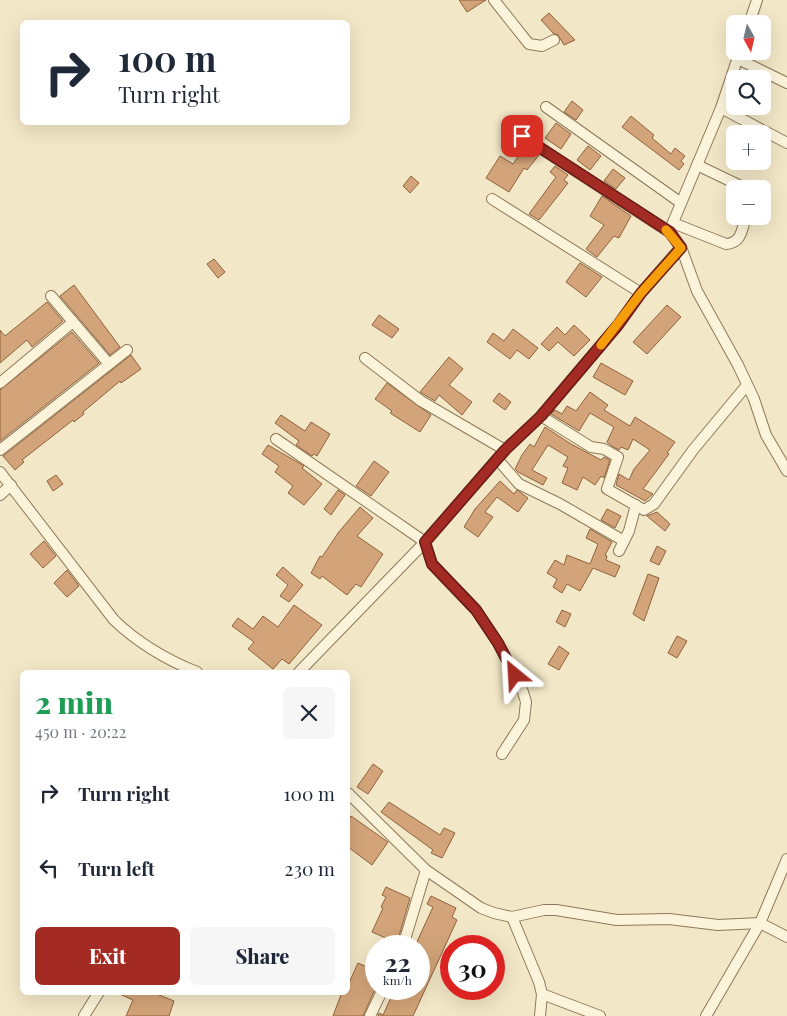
<!DOCTYPE html>
<html lang="en">
<head>
<meta charset="utf-8">
<style>
  body { margin:0; font-family:"Playfair Display",serif; background:#f6f6f7; color:#1f2937; height:100vh; display:flex; flex-direction:column; font-size:19px; white-space:nowrap }
  * { box-sizing:border-box; margin:0 }
  p { font-size:16px; color:#747a83 }
  .icon { flex:none; width:28px; height:28px; fill:none; stroke:currentColor; stroke-width:2; stroke-linecap:round; stroke-linejoin:round }
  .map { position:relative; flex:1; overflow:hidden }
  .side { position:absolute; left:20px; top:670px; width:330px; height:325px; display:flex; flex-direction:column; background:#fff; border-radius:8px; box-shadow:0 5px 20px #0002 }
  .side>* { flex:none }
  .hud { position:absolute; left:20px; top:20px; width:330px; height:105px; border-radius:8px; box-shadow:0 5px 20px #0002; background:#fff; color:#1f2937; overflow:hidden }
  .needle { width:32px; rotate:172deg }
  .fabs { position:absolute; left:726px; top:15px; display:grid; gap:10px }
  .fabs a { display:grid; place-items:center; width:45px; height:45px; border-radius:8px; background:#fff; box-shadow:0 5px 20px #0002; font-size:25px }
  .speed { position:absolute; left:365px; top:935px; display:flex; gap:10px; font-size:25px; font-weight:700; text-align:center }
  .speed>* { display:grid; place-content:center; width:65px; height:65px; border-radius:50%; background:#fff; box-shadow:0 5px 20px #0002; line-height:1 }
  .speed small { font-size:12px; font-weight:400 }
  .speed .limit { border:8px solid #d22; background:#fff; color:#111 }
  .pin { position:absolute; display:grid; place-items:center; width:42px; height:42px; color:#fff; margin:-21px; border-radius:10px; box-shadow:0 2px 8px #0006 }
  .me { position:absolute; width:55px; margin:-28px; rotate:333deg; stroke-linejoin:round; filter:drop-shadow(0 0 4px #0008) }
  .turn { display:flex; align-items:center; gap:18px; height:105px; padding:0 15px; font-size:22px }
  .turn .icon { width:65px; height:65px; stroke-width:2.5 }
  .turn b { display:block; font-size:35px; line-height:42px }
  .round { display:grid; place-items:center; flex:none; width:52px; height:52px; border-radius:8px; background:#f6f6f7 }
  .head { display:flex; align-items:center; justify-content:space-between; height:85px; padding:0 15px }
  h1 { font-size:30px; font-weight:800; line-height:38px; color:#1e9e55 }
  .button { display:flex; gap:10px; margin-top:auto; padding:10px 15px }
  .button a { flex:1; height:58px; border-radius:8px; background:#a32b24; color:#fff; font-size:20px; font-weight:800; line-height:58px; text-align:center }
  .button a+a { background:#f6f6f7; color:#1f2937 }
  ul { padding:0; list-style:none }
  li { display:flex; align-items:center; gap:15px; height:75px; padding:0 15px }
  li div { flex:1 }
  li b { display:block; font-size:19px }
  li em { font-style:normal }
  .map>svg:first-child { display:block }
  .building { fill:#d3a479; stroke:#90633d }
  .lines { fill:none; stroke-linecap:round; stroke-linejoin:round }
  .minor-casing { stroke:#8f7959; stroke-width:12 }
  .minor { stroke:#fbf4da; stroke-width:10 }
  .route-casing { stroke:#6a1c17; stroke-width:12 }
  .route { stroke:#a32b24; stroke-width:9 }
  .slow { stroke:#f59e0b; stroke-width:9 }
</style>
</head>
<body>
<div class="map">
<svg width="787" height="1016" viewBox="0 0 787 1016">
  <rect width="100%" height="100%" fill="#f2e7c6"/>
  <g class="building">
    <polygon points="459,0 486,0 467,12"/>
    <polygon points="549,13 575,40 564,45 558,35 553,33 541,20"/>
    <polygon points="572,101 583,110 576,120 564,112"/>
    <polygon points="631,116 654,135 652,138 671,154 675,148 685,156 681,161 684,164 679,170 622,127"/>
    <polygon points="556,123 571,134 561,149 545,138"/>
    <polygon points="525,146 539,155 527,170 524,168 509,192 486,178 500,156 513,164"/>
    <polygon points="588,146 601,156 590,170 577,160"/>
    <polygon points="555,166 568,175 564,180 568,183 539,220 529,214 556,177 550,172"/>
    <polygon points="613,169 625,178 616,189 604,181"/>
    <polygon points="411,176 419,183 410,193 403,186"/>
    <polygon points="602,196 631,216 619,238 614,236 597,257 586,249 604,225 590,216"/>
    <polygon points="214,259 225,272 218,278 207,264"/>
    <polygon points="580,263 602,277 586,297 566,282"/>
    <polygon points="74,285 120,347 110,355 60,296"/>
    <polygon points="47,302 63,321 32,347 27,340 0,363 0,330 5,336"/>
    <polygon points="667,305 681,317 647,354 633,342"/>
    <polygon points="379,315 399,329 392,338 372,325"/>
    <polygon points="574,325 590,340 574,356 558,342 549,351 541,344 557,327 565,335"/>
    <polygon points="513,329 538,348 529,359 517,350 510,359 487,342 493,333 504,341"/>
    <polygon points="72,332 99,363 0,441 0,390"/>
    <polygon points="131,355 141,369 121,383 120,381 83,412 84,414 74,422 73,420 22,460 24,462 15,470 3,456"/>
    <polygon points="449,357 463,369 449,385 472,402 462,415 439,395 435,401 420,392"/>
    <polygon points="601,363 633,381 625,395 593,377"/>
    <polygon points="387,383 431,415 420,432 390,413 392,411 375,399"/>
    <polygon points="590,392 608,405 604,410 630,426 635,417 675,442 667,453 669,454 643,489 653,494 645,501 616,485 619,474 629,480 634,469 650,450 633,439 628,450 621,447 619,450 612,446 607,442 614,427 590,413 579,431 551,414 555,410 562,414 567,406 576,411"/>
    <polygon points="499,393 511,402 505,410 493,401"/>
    <polygon points="281,415 305,431 311,422 330,434 317,456 314,454 312,456 296,445 299,441 275,423"/>
    <polygon points="545,427 571,444 601,460 604,457 610,460 604,478 601,476 595,485 583,477 577,490 562,483 568,468 563,466 568,457 548,445 532,470 547,478 543,485 518,472 515,469 522,455 530,444 534,447"/>
    <polygon points="268,445 304,466 302,468 322,484 304,505 288,493 293,486 275,472 279,466 262,454"/>
    <polygon points="374,461 389,472 371,496 356,486"/>
    <polygon points="56,475 63,484 53,491 47,481"/>
    <polygon points="500,481 514,494 517,490 528,498 518,512 497,497 485,512 493,517 478,537 464,527 475,509"/>
    <polygon points="338,490 345,495 331,515 324,509"/>
    <polygon points="360,507 373,518 357,536 383,554 361,587 356,584 347,595 322,576 320,579 311,573 320,556 322,557 338,533"/>
    <polygon points="607,509 621,516 615,528 601,520"/>
    <polygon points="657,512 670,524 665,531 647,516"/>
    <polygon points="590,529 612,542 605,555 607,556 606,560 620,566 615,577 593,568 580,591 567,584 562,593 553,587 557,579 547,573 555,560 564,565 567,555 590,564 598,544 586,538"/>
    <polygon points="44,541 56,556 43,568 30,554"/>
    <polygon points="657,546 666,551 659,565 650,561"/>
    <polygon points="283,567 303,585 289,602 280,596 288,585 276,575"/>
    <polygon points="67,570 79,586 67,597 54,583"/>
    <polygon points="648,574 659,578 644,621 633,614"/>
    <polygon points="294,605 322,625 289,664 282,659 273,669 248,649 254,642 232,626 238,618 253,629 263,616 278,627"/>
    <polygon points="562,610 571,614 565,627 556,622"/>
    <polygon points="677,636 687,641 677,658 668,653"/>
    <polygon points="559,646 569,653 559,670 548,664"/>
    <polygon points="373,764 383,771 368,794 357,787"/>
    <polygon points="389,802 440,835 444,828 455,833 442,858 431,853 433,850 381,812"/>
    <polygon points="351,816 388,842 372,865 348,847 348,822"/>
    <polygon points="386,887 410,898 397,943 372,932 383,908 381,907 386,897 382,895"/>
    <polygon points="431,896 456,908 452,917 457,920 413,1016 378,1016 379,1013 383,1015 395,989 419,989 419,946 415,946 433,907 427,904"/>
    <polygon points="358,963 376,971 376,987 363,1016 333,1016 342,992 348,992 348,985"/>
    <polygon points="115,992 152,992 174,1001 169,1016 126,1016 133,1000"/>
  </g>
  <g class="lines">
    <g class="minor-casing">
      <g id="minor">
        <polyline points="494,0 529,44 542,46 554,40"/>
        <polyline points="749,24 757,0"/>
        <polyline points="738,59 787,83"/>
        <polyline points="546,107 681,203"/>
        <polyline points="721,108 787,143"/>
        <polyline points="522,136 669,232"/>
        <polyline points="697,165 747,189"/>
        <polyline points="492,199 641,293"/>
        <path d="M673 223 726 244C742 243 742 229 746 216"/>
        <polyline points="681,247 697,291 738,365 754,399 766,435 787,471"/>
        <polyline points="51,296 109,364"/>
        <polyline points="365,358 421,401 505,450"/>
        <polyline points="0,383 73,322"/>
        <polyline points="541,416 591,447 604,449 618,457 607,489 644,510 654,504 693,450 747,385"/>
        <polyline points="276,439 425,542 432,564 476,610 498,643 523,692 526,702 524,720 502,754"/>
        <polyline points="0,450 127,350"/>
        <polyline points="498,460 519,484 560,504 624,541"/>
        <path d="M0 472 114 620C137 642 167 660 197 672"/>
        <polyline points="0,495 11,485"/>
        <polyline points="619,551 629,531 636,505"/>
        <polyline points="299,672 425,542 505,450 541,416 618,325 641,293 681,247 669,232 721,108 740,51"/>
        <polyline points="348,793 426,870 481,908 494,913 512,917 544,910 556,910 617,920 669,919 718,925 760,923 787,937"/>
        <polyline points="512,917 539,982 542,994 540,1016"/>
        <polyline points="403,946 426,870"/>
        <polyline points="542,994 600,1016"/>
        <polyline points="84,1016 99,992"/>
        <polyline points="370,1016 383,989"/>
        <polyline points="706,1016 760,923 787,859"/>
      </g>
    </g>
    <use href="#minor" class="minor"/>
  </g>
  <g class="lines">
    <g class="route-casing">
      <polyline id="route" points="515,675 498,643 476,610 432,564 425,542 505,450 541,416 618,325 641,293 681,248 670,232 522,136"/>
    </g>
    <use href="#route" class="route"/>
    <polyline class="slow" points="601,345 641,293 681,248 666,230"/>
  </g>
</svg>
<div class="fabs">
<a><svg class="needle" viewBox="-14 -14 28 28"><path d="M0-13l5 13h-10z" fill="#e53935"/><path d="M0 13l5-13h-10z" fill="#747a83"/></svg></a>
<a><svg class="icon" aria-label="search" viewBox="0 0 24 24"><circle cx="10" cy="10" r="6"/><path d="M15 15l6 6"/></svg></a>
<a>+</a>
<a>−</a>
</div>
<div class="speed"><div>22<small>km/h</small></div><div class="limit">30</div></div>
<div class="pin" style="left:522px;top:136px;background:#d93025"><svg class="icon" aria-label="arrive" viewBox="0 0 24 24"><path d="M6 21V4h12l-3 4 3 4H6"/></svg></div>
<svg class="me" style="left:515px;top:675px" viewBox="-20 -20 40 40"><path d="M0-17L14 15 0 8-14 15z" fill="#a32b24" stroke="#fff" stroke-width="4"/></svg>
<div class="hud">
<div class="turn"><svg class="icon" aria-label="right" viewBox="0 0 24 24"><path d="M7 20v-9h11M14 6l5 5-5 5"/></svg><div><b>100 m</b>Turn right</div></div>
</div>
<section class="side">
<div class="head"><div><h1>2 min</h1><p>450 m · 20:22</p></div><a class="round"><svg class="icon" aria-label="close" viewBox="0 0 24 24"><path d="M6 6l12 12M18 6L6 18"/></svg></a></div>
<ul>
<li><svg class="icon" aria-label="right" viewBox="0 0 24 24"><path d="M7 20v-9h11M14 6l5 5-5 5"/></svg><div><b>Turn right</b></div><em>100 m</em></li>
<li><svg class="icon" aria-label="left" viewBox="0 0 24 24"><path d="M17 20v-9H6M10 6l-5 5 5 5"/></svg><div><b>Turn left</b></div><em>230 m</em></li>
</ul>
<div class="button"><a>Exit</a><a>Share</a></div>
</section>
</div>
</body>
</html>
